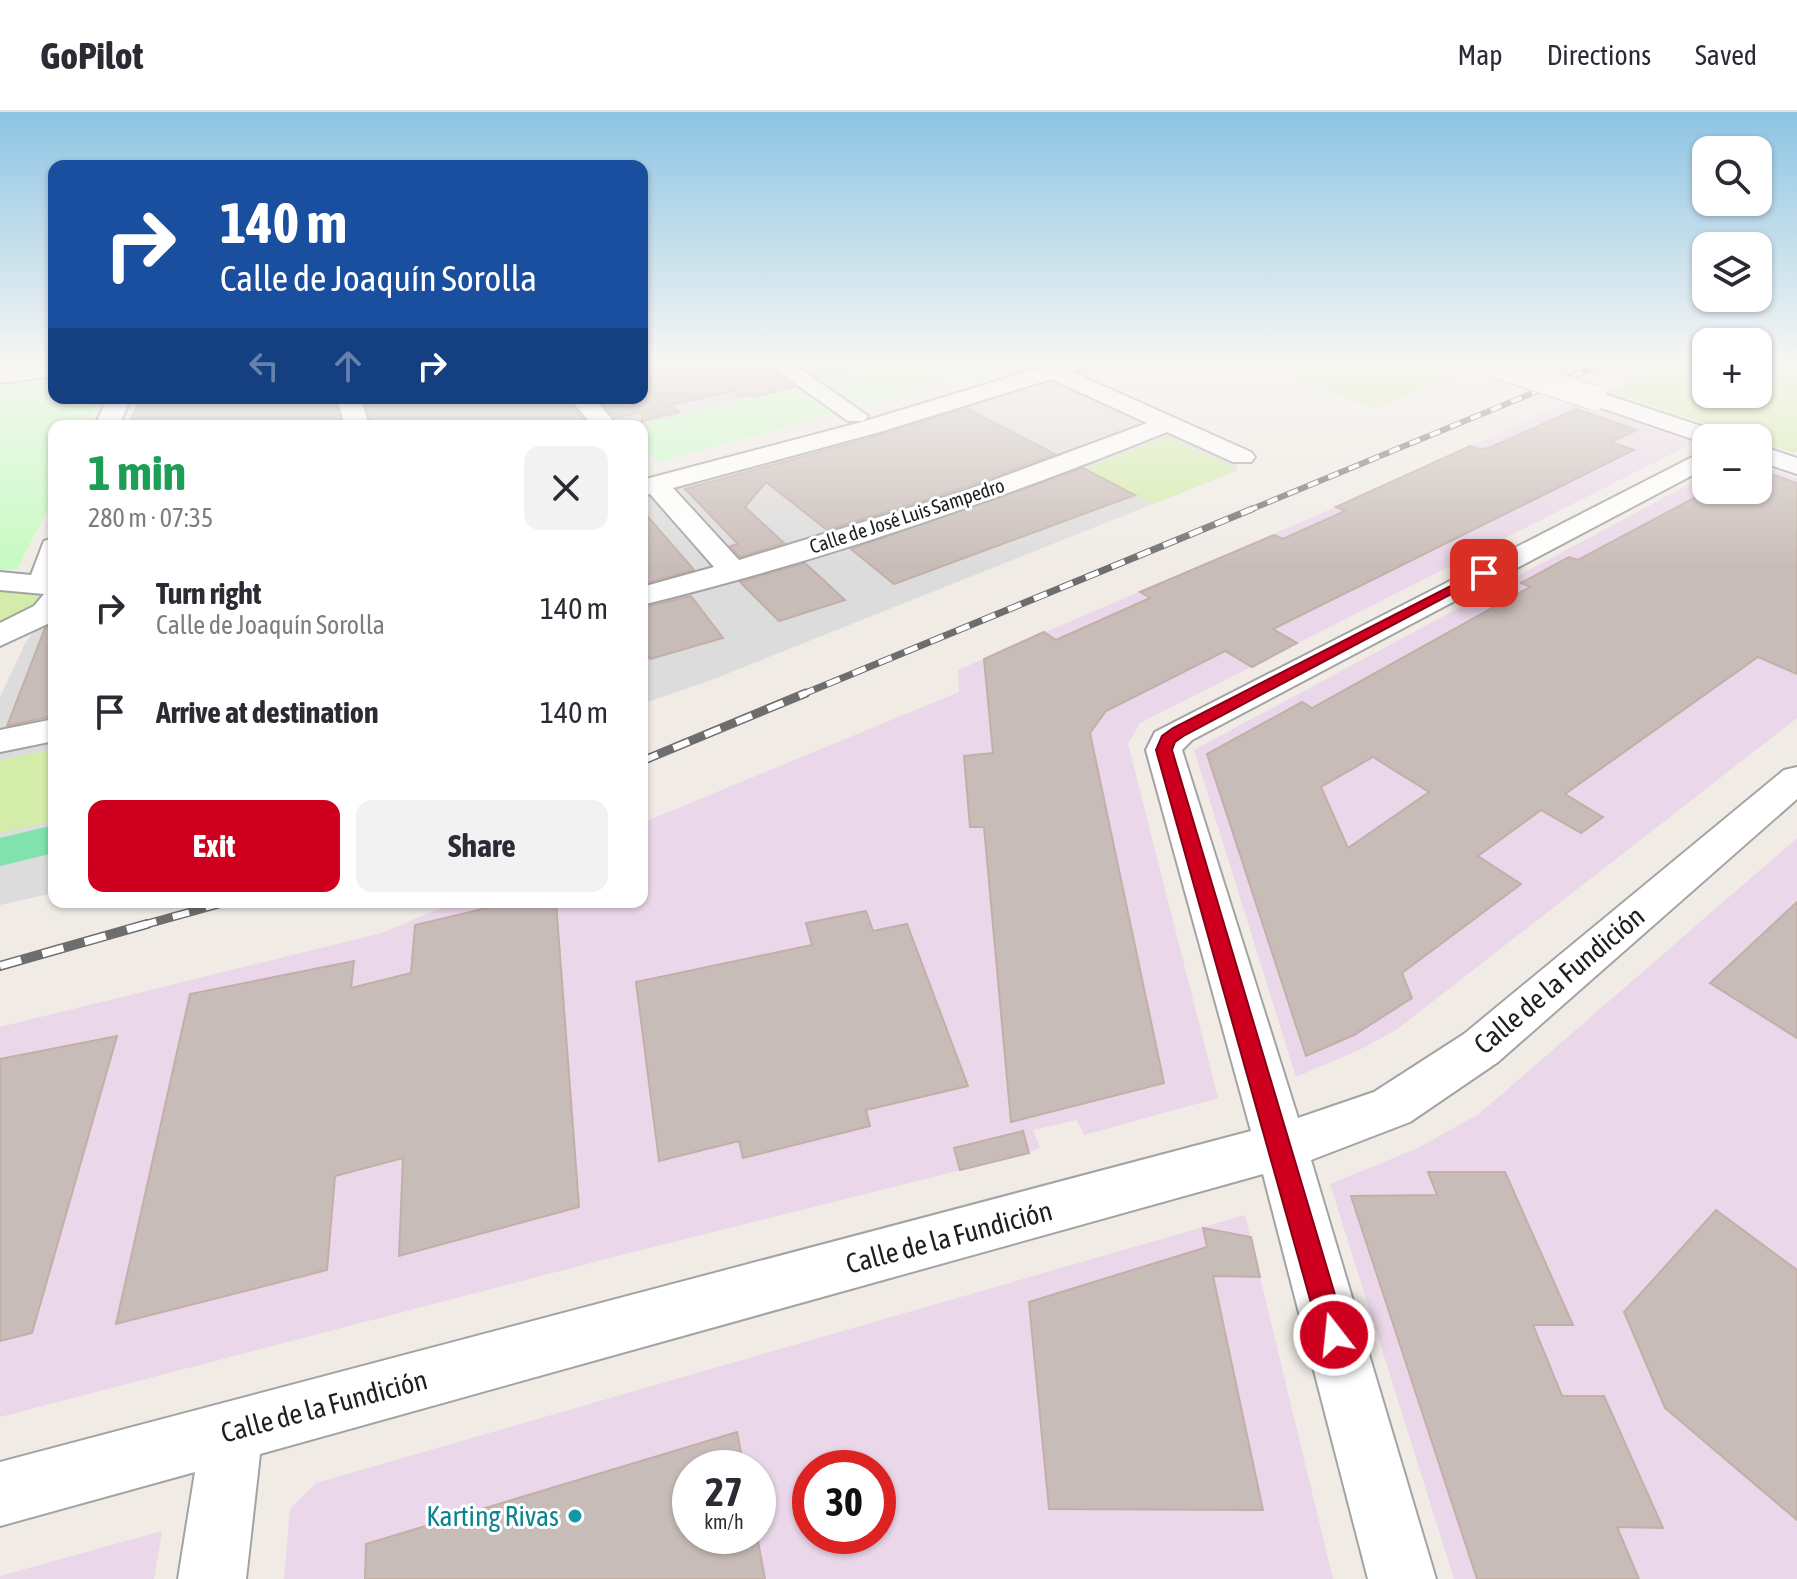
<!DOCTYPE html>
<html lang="en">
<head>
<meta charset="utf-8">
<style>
  body { margin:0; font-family:"Asap Condensed",sans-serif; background:#f2f2f3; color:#2b2b33; height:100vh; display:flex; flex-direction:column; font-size:30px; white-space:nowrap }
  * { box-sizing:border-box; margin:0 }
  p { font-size:26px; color:#7c7c81 }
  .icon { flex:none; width:44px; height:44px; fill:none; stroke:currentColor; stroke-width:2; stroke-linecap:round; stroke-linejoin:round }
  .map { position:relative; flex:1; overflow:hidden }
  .details { position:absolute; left:48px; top:308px; width:600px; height:488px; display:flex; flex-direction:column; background:#fff; border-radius:16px; box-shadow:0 2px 6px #0004 }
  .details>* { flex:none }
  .banner { position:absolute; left:48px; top:48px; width:600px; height:244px; border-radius:16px; box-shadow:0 2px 6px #0004; background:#1a4fa0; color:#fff; overflow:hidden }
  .tools { position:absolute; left:1692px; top:24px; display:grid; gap:16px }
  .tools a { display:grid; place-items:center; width:80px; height:80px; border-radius:16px; background:#fff; box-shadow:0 2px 6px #0004; font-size:40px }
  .speed { position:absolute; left:672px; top:1338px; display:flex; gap:16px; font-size:40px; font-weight:700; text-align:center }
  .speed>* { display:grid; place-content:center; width:104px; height:104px; border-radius:50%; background:#fff; box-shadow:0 2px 6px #0004; line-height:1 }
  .speed small { font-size:20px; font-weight:400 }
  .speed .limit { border:12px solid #d22; background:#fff; color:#111 }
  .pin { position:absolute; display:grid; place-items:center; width:68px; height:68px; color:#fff; margin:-34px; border-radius:16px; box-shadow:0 4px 12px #0006 }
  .me { position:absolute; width:88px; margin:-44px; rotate:344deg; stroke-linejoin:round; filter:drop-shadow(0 0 6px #0008) }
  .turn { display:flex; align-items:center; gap:28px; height:168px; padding:0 40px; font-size:36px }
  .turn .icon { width:104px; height:104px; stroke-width:2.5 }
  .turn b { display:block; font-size:56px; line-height:68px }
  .lanes { display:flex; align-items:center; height:76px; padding:0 40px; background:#0003; justify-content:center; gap:40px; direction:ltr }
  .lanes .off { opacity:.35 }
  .round { display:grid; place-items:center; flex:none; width:84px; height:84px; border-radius:16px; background:#f2f2f3 }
  .overview { display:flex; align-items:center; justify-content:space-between; height:136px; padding:0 40px }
  h1 { font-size:48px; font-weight:700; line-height:60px; color:#1e9e55 }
  .action { display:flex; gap:16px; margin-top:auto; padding:16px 40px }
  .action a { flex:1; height:92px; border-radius:16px; background:#cf001f; color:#fff; font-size:32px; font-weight:700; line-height:92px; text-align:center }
  .action a+a { background:#f2f2f3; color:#2b2b33 }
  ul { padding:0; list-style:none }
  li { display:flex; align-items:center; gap:24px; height:104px; padding:0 40px }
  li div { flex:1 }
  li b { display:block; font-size:30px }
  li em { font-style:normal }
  header { display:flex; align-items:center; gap:48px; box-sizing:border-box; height:112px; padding:0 40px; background:#fff; border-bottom:2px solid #e1e1e2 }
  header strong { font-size:38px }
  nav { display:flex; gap:44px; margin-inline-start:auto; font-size:28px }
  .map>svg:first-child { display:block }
  .residential { fill:#dddcdc }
  .industrial { fill:#ead7e9; fill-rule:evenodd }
  .grass { fill:#d4ecaa }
  .park { fill:#c5fbc1 }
  .pitch { fill:#81e2ae }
  .building { fill:#c8bcb8; stroke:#c3afa7; stroke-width:2; fill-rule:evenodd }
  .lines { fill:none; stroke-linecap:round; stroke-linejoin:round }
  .minor-casing { stroke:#a3a3a3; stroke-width:4 }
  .minor { fill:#fff; fill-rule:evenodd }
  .rail-far3-casing { stroke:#6d6d6d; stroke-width:6 }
  .rail-far2-casing { stroke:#6d6d6d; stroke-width:7 }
  .rail-far1-casing { stroke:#6d6d6d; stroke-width:9 }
  .rail-casing { stroke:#6d6d6d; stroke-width:10 }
  .rail-far3 { stroke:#fff; stroke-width:4; stroke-dasharray:11; stroke-linecap:butt }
  .rail-far2 { stroke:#fff; stroke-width:5; stroke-dasharray:14; stroke-linecap:butt }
  .rail-far1 { stroke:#fff; stroke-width:6; stroke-dasharray:17; stroke-linecap:butt }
  .rail { stroke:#fff; stroke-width:7; stroke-dasharray:22; stroke-linecap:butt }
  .minor-bridge-casing { stroke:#a3a3a3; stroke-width:26; stroke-linecap:butt }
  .minor-bridge { stroke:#fff; stroke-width:24 }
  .route { fill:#cf001f; stroke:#870014; stroke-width:2 }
  .culture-dot { fill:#0f9aa8; stroke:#fff; stroke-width:3 }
  .labels { text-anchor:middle; stroke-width:6; stroke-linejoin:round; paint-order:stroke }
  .far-street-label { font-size:20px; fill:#1f1f1f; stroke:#fff }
  .near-street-label { font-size:28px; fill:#1f1f1f; stroke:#fff }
  .near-culture-label { font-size:28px; fill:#0d838f; stroke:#fff; text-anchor:end }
</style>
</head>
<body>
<header>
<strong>GoPilot</strong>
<nav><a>Map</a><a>Directions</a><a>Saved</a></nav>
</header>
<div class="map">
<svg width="1797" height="1467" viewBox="0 0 1797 1467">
  <rect width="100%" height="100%" fill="#f0ebe5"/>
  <g class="residential">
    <polygon points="642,251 759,251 794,275 637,314 624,314 598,286 642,286"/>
    <polygon points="794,251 880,251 820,268"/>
    <polygon points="1049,267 1234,346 1238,358 714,567 642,592 642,381 877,319"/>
    <polygon points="54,506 54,781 0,793 0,585 25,532 38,514"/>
  </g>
  <g class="industrial">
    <polygon points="1571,288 1693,331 1140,611 1128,632 1218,986 1084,1023 1077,1008 1033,1018 1040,1036 997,1049 625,1142 0,1305 0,915 382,821 455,790 642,790 642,711 959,580 958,558 1336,395"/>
    <polygon points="1758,353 1797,366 1797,606 1396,918 1359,938 1296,965 1194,638 1706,363 1706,378 1758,378"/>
    <polygon points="1797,726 1797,1467 1454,1467 1330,1072 1418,1036 1479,1002"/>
    <path d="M1245 1103 1333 1467H284L290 1397 316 1371ZM690 1356H758V1424H690ZM810 1356H878V1424H810Z"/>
    <polygon points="162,1419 154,1467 0,1467 0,1464"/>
  </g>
  <g class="grass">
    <polygon points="1257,251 1456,251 1474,257 1374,297"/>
    <polygon points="1676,251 1706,251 1706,282 1758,282 1758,251 1797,251 1797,340 1794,341 1758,329 1758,326 1732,320 1736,317 1715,310 1709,313 1607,279"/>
    <polygon points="1167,325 1238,358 1153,392 1085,357"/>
    <polygon points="20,477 39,483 40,496 0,517 0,478"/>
    <polygon points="54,637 54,709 0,721 0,648"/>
  </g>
  <g class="park">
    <polygon points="880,251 1005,251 860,294 820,268"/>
    <polygon points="54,263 54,286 100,286 87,314 54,314 54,385 17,457 0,458 0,269"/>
    <polygon points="794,275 833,302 658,350 642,333 642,314 637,314"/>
  </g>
  <polygon class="pitch" points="54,713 54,741 0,754 0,726"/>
  <g class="building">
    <polygon points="642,251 763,251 794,275 753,285 749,282 741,285 733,279 671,293 679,300 642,309 642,300 615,306 598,286 642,286"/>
    <polygon points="156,286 334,286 342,314 128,314 138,292 156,289"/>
    <polygon points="364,286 566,286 588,313 372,314"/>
    <polygon points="966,296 1055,342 963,376 827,418 766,370 745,395 784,431 740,445 730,434 738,432 685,377 867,327"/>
    <polygon points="1576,297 1637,318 1611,330 1634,338 1273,517 1297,531 1252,555 1225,539 1106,599 1090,621 1164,971 1011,1010 984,715 970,715 964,644 993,641 984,547 1044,520 1056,528 1150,486 1140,480 1274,423 1283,427 1345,399 1336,395 1470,334 1480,337 1489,336"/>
    <polygon points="1083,356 1135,383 894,472 851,437"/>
    <path d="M1758 358 1797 371V562L1758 545 1565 682 1603 705 1581 721 1541 698 1478 744 1521 772 1402 861 1412 886 1354 923 1306 944 1207 642 1302 590 1312 596 1530 475 1521 471 1569 445 1578 448 1709 378H1758ZM1373 645 1429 680 1348 736 1321 675Z"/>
    <polygon points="642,398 694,458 642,472"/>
    <polygon points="805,451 845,488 779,509 740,470"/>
    <polygon points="691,484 723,526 650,547 642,536 642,496"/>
    <polygon points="54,512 52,604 7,614 45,516"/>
    <polygon points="512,790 556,790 579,1095 399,1144 403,1046 335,1064 327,1158 116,1212 190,882 354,849 351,876 411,861 415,813"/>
    <polygon points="1797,790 1797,926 1710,871"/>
    <polygon points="866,799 873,819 907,812 968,974 866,998 870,1014 743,1046 739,1029 659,1049 636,870 812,833 806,811"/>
    <polygon points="117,924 32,1221 0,1229 0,947"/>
    <polygon points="1023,1019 1029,1041 960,1058 954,1036"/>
    <polygon points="1428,1060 1505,1060 1573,1213 1533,1213 1562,1284 1604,1284 1663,1416 1617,1415 1639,1467 1477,1467 1351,1084 1437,1083"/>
    <polygon points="1716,1098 1797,1158 1797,1408 1665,1296 1624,1200"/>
    <polygon points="1203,1116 1251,1125 1260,1165 1213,1164 1263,1398 1049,1397 1029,1190 1207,1135"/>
    <polygon points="737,1320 744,1356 690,1356 690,1424 757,1424 765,1467 365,1467 366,1432"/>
  </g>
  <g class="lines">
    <g class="minor-casing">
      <g id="minor">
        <polygon points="54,251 54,264 0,271 0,257"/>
        <polygon points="766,251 792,251 868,304 864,309 848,309"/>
        <path d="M1056 251H1089L1086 256 1072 260 1251 340 1255 345 1251 350H1233L1167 320C996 389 821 449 642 493V475L714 455 650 382 642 384V368L862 310ZM1051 267 1147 311 964 379 739 448 673 376 880 320Z"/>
        <polygon points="1595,279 1722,321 1725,326 1706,326 1704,331 1587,291 1583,286 1587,281"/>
        <polygon points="107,286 131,286 119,314 95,314"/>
        <polygon points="337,286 361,286 369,314 345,314"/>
        <polygon points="569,286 594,286 618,314 593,314"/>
        <polygon points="1758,333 1797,346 1797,362 1758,349"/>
        <polygon points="1706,338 1706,356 1192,628 1182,638 1298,1006 1374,980 1464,922 1784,658 1797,655 1797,687 1498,950 1410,1010 1311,1048 1436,1467 1368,1467 1263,1062 260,1342 246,1467 178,1467 195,1360 0,1414 0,1350 1251,1019 1146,638 1155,620"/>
        <polygon points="54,426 54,509 0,534 0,511 34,494 44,482 0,478 0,460 31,463 44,429"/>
        <polygon points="54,607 54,629 0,640 0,618"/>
      </g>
    </g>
    <use href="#minor" class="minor"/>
    <g class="rail-far3-casing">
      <polyline id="rail-far3" points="1247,399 1605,251"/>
    </g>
    <g class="rail-far2-casing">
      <polyline id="rail-far2" points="801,583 1252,397"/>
    </g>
    <g class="rail-far1-casing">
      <g id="rail-far1">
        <polyline points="642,649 806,581"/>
        <polyline points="140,814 226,790"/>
      </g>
    </g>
    <g class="rail-casing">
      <polyline id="rail" points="0,854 147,812"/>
    </g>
    <use href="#rail-far3" class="rail-far3"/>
    <use href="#rail-far2" class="rail-far2"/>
    <use href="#rail-far1" class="rail-far1"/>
    <use href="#rail" class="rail"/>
    <g class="minor-bridge-casing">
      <polyline id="minor-bridge" points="1494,253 1595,286"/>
    </g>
    <use href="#minor-bridge" class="minor-bridge"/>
  </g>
  <linearGradient id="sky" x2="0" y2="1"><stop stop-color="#8dc4e4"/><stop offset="0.55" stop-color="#f8f6f3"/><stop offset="1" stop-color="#f8f6f3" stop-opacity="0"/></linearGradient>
  <rect width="1797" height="456" fill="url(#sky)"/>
  <polygon class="route" points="1480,459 1491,461 1185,623 1175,630 1172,638 1347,1223 1343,1232 1334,1236 1324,1232 1320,1223 1156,638 1162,624 1173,616"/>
  <circle class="culture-dot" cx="575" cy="1404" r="8"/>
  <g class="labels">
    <g class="far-street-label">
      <text transform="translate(907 404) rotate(-18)" y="7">Calle de José Luis Sampedro</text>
    </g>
    <g class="near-street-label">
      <text transform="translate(1559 868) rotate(-40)" y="10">Calle de la Fundición</text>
      <text transform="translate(949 1125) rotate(-15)" y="10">Calle de la Fundición</text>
      <text transform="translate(324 1294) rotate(-15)" y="10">Calle de la Fundición</text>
    </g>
    <g class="near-culture-label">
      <text x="559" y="1414">Karting Rivas</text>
    </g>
  </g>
</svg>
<div class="tools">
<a><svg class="icon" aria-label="search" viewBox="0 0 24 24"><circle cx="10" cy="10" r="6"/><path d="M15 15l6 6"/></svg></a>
<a><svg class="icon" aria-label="layers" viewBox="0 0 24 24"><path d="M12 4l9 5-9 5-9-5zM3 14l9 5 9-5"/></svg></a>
<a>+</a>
<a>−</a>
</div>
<div class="speed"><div>27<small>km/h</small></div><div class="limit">30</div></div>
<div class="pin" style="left:1484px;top:461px;background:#d93025"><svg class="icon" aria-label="arrive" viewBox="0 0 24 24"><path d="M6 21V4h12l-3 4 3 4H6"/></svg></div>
<svg class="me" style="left:1334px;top:1223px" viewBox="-20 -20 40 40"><circle r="17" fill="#cf001f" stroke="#fff" stroke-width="3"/><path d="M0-11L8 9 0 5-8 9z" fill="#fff"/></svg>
<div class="banner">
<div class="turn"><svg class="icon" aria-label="right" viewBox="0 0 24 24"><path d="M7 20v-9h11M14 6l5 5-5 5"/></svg><div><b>140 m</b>Calle de Joaquín Sorolla</div></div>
<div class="lanes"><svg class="icon off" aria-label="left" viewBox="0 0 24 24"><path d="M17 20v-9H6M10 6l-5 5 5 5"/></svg><svg class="icon off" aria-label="ahead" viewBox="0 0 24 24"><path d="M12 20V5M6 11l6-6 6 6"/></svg><svg class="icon" aria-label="right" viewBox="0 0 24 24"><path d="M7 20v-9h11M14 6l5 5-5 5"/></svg></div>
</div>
<section class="details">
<div class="overview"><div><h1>1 min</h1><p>280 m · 07:35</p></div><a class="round"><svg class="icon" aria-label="close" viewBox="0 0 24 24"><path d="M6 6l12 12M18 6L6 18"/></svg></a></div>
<ul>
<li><svg class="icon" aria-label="right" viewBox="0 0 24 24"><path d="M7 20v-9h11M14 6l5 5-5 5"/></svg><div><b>Turn right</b><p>Calle de Joaquín Sorolla</p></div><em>140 m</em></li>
<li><svg class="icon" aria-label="arrive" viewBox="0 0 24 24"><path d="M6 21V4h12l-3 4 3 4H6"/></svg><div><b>Arrive at destination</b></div><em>140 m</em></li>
</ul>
<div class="action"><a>Exit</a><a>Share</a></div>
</section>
</div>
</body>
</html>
